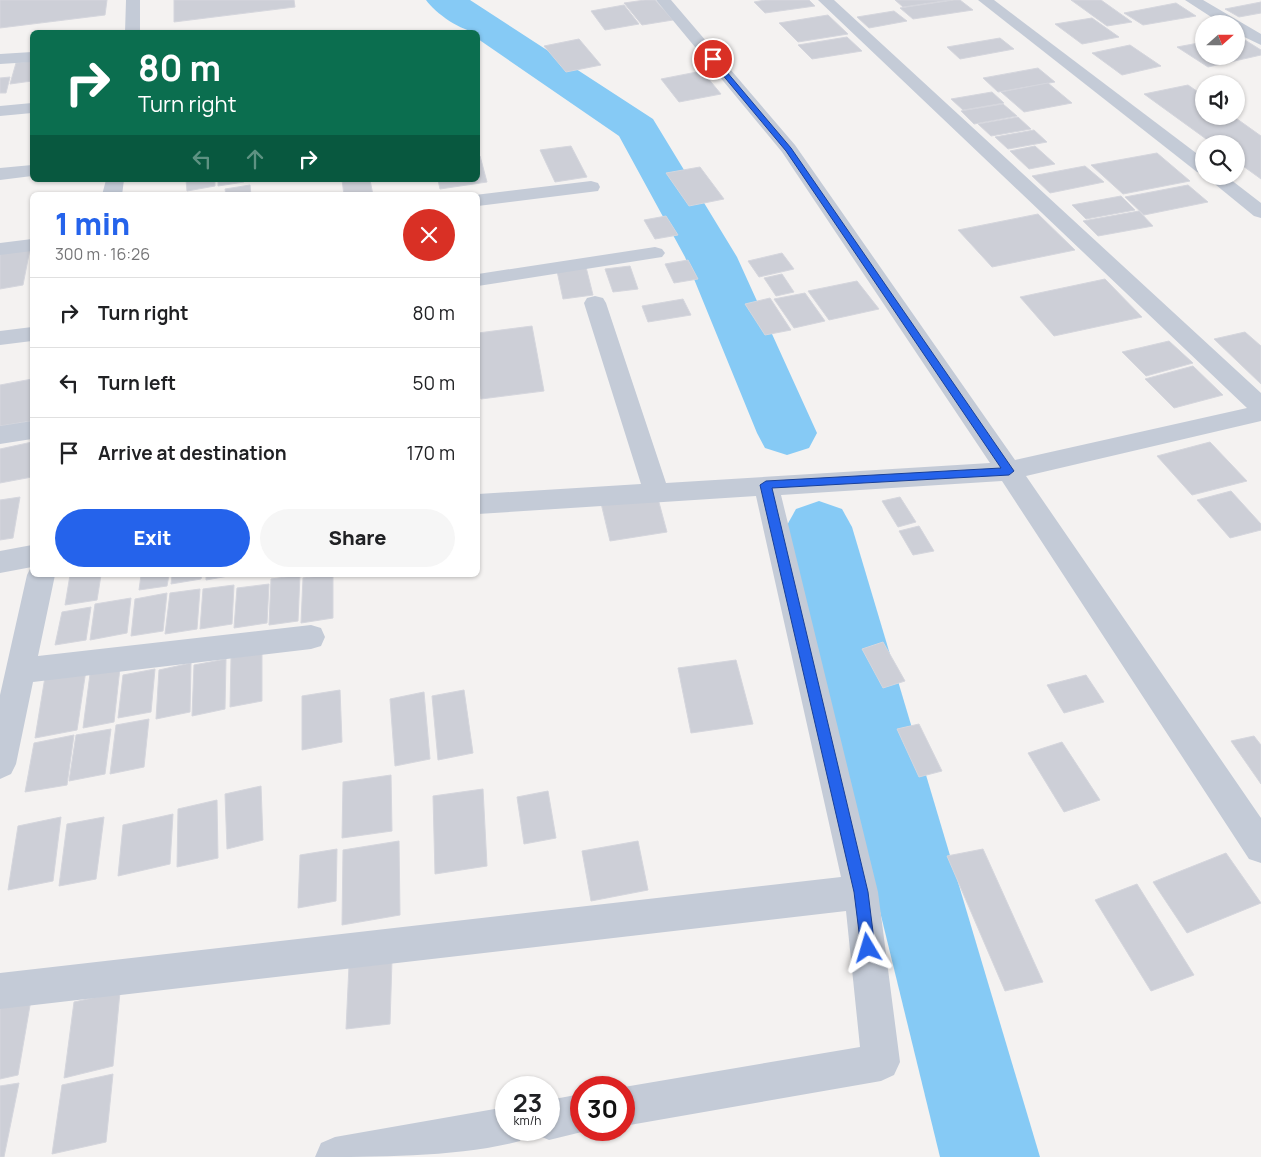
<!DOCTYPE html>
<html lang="en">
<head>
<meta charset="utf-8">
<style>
  body { margin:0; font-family:Manrope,sans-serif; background:#f6f6f6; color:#202124; height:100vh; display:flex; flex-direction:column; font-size:19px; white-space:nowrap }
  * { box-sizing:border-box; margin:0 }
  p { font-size:16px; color:#757577 }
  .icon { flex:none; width:28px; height:28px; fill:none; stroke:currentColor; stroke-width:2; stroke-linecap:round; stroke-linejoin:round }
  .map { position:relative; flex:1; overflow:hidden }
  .sheet { position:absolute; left:30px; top:192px; width:450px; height:385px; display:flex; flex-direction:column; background:#fff; border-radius:8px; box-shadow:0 1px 4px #0004 }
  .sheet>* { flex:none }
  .top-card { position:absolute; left:30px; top:30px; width:450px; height:152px; border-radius:8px; box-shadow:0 1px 4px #0004; background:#0b6e4f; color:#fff; overflow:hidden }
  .needle { width:32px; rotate:69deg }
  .buttons { position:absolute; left:1195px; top:15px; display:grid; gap:10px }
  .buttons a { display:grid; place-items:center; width:50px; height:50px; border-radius:50%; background:#fff; box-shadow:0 1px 4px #0004; font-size:25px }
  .speed { position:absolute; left:495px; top:1076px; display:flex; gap:10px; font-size:25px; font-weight:700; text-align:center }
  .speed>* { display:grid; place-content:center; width:65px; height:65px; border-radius:50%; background:#fff; box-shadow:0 1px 4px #0004; line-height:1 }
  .speed small { font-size:12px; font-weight:400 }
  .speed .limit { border:8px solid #d22; background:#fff; color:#111 }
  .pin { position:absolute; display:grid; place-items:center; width:42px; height:42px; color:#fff; margin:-21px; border:2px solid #fff; border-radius:50%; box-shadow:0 1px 5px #0007 }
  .me { position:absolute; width:55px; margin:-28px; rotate:353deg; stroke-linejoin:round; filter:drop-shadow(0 0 4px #0008) }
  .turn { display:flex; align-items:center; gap:18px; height:105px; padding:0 25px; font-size:22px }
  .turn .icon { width:65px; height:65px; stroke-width:2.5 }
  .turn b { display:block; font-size:35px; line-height:42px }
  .lanes { display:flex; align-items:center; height:48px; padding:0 25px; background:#0003; justify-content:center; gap:25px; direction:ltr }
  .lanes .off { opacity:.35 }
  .round { display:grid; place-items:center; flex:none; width:52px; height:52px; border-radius:26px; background:#f6f6f6 }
  .overview { display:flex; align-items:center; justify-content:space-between; height:85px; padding:0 25px }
  h1 { font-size:30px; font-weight:800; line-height:38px; color:#2563eb }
  .cta { display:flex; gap:10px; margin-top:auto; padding:10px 25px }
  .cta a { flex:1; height:58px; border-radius:30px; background:#2563eb; color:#fff; font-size:20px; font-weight:800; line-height:58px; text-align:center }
  .cta a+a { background:#f6f6f6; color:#202124 }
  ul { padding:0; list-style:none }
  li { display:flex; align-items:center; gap:15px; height:70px; padding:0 25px; border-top:1px solid #e0e0e0 }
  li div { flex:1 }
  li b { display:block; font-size:19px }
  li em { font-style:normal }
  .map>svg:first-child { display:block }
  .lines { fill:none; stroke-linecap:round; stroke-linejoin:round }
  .river { fill:#86caf5; fill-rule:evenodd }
  .building { fill:#cdcfd7; stroke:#d5d6dd }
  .minor { fill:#c4cbd7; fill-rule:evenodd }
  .route { fill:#2563eb; stroke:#184099 }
</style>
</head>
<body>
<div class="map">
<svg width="1261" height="1157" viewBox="0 0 1261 1157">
  <rect width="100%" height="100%" fill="#f4f2f1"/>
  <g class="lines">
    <g class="river">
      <path d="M426 0H470L653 119 737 257 817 433 809 448 787 455 765 448 757 433 685 257 619 136 478 39V32C462 32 435 13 426 0Z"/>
      <polygon points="819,501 842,509 852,527 1040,1157 940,1157 786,527 796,509"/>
    </g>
  </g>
  <g class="building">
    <polygon points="0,0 107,0 105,15 0,28"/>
    <polygon points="174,0 294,0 295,7 174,22"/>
    <polygon points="645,0 655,0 673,20 642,25 624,3"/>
    <polygon points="765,0 809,0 815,6 765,13 754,2"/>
    <polygon points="895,0 950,0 903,7"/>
    <polygon points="954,0 960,0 973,10 913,19 900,8"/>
    <polygon points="1071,0 1101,0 1132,22 1107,26"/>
    <polygon points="1261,2 1261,13 1239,17 1225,9"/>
    <polygon points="1176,3 1196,16 1143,25 1124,13"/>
    <polygon points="624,5 639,24 605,30 591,11"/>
    <polygon points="894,11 907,21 869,28 857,17"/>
    <polygon points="828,15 848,34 798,42 779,23"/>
    <polygon points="1092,18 1119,37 1082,44 1055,24"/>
    <polygon points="1237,35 1261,50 1261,55 1208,67 1177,47 1204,42 1204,56 1236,56"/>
    <polygon points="847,37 862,51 812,59 798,45"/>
    <polygon points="1000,38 1014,49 960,59 947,47"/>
    <polygon points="579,39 601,65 566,72 544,46"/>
    <polygon points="1130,45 1161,66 1122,75 1092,53"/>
    <polygon points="32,61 32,81 10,84 16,63"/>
    <polygon points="1038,68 1055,82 998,92 983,78"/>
    <polygon points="702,71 721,94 679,102 661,79"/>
    <polygon points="10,77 6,93 0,93 0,78"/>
    <polygon points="1048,83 1072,103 1024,112 1001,92"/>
    <polygon points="1188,85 1204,96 1204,116 1233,116 1261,136 1261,179 1236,161 1236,144 1213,144 1144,94"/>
    <polygon points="992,92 1004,103 963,110 951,99"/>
    <polygon points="1003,104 1017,116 974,124 961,111"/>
    <polygon points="1018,117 1031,129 991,136 978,124"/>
    <polygon points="1034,130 1047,142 1008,149 995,137"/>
    <polygon points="571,146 587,177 555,182 540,150"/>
    <polygon points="1035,146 1055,164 1029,169 1010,151"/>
    <polygon points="1157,153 1190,181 1123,194 1091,165"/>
    <polygon points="478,156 480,156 487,182 440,189 438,180 478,180"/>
    <polygon points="1085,166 1104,182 1050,193 1032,176"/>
    <polygon points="700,167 724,199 689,206 666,173"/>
    <polygon points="186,180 215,180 215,186 187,191"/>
    <polygon points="218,180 243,180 244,182 218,186"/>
    <polygon points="342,180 370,180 373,195 344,195"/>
    <polygon points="250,185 251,195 226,195 225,189"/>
    <polygon points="1188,185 1208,202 1144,215 1125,197"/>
    <polygon points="1121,196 1135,210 1086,219 1072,205"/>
    <polygon points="1139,211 1153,226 1098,236 1083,221"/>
    <polygon points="1038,214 1075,250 992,267 958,230"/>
    <polygon points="666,216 678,235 655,239 644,220"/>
    <polygon points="30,249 23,285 0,289 0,254"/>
    <polygon points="782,253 794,269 759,277 748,261"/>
    <polygon points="688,260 698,279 674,283 665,264"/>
    <polygon points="630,266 638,289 613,292 605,269"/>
    <polygon points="586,267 593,295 563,299 557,271"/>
    <polygon points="782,274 794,292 776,296 764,278"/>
    <polygon points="1105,279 1142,317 1054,336 1020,297"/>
    <polygon points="857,281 879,309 829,320 808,291"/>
    <polygon points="805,293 825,321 794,328 774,299"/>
    <polygon points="770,298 791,330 765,335 745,304"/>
    <polygon points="683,299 691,315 648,322 642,306"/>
    <polygon points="532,326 544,391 481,399 478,371 478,333"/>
    <polygon points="1245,332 1261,346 1261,384 1214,339"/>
    <polygon points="1169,341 1193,363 1146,376 1122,352"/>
    <polygon points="1193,366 1223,395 1174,408 1145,379"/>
    <polygon points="32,379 31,421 0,426 0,385"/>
    <polygon points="32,442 32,477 0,483 0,449"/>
    <polygon points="1210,442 1247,481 1192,495 1157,456"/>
    <polygon points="1231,491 1261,524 1261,530 1230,538 1197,500"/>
    <polygon points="657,495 667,532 610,541 601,503"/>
    <polygon points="20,497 13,538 0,540 0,500"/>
    <polygon points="900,497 916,522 898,527 882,501"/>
    <polygon points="919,526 934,551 913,555 899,531"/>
    <polygon points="70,575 101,575 97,600 65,605"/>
    <polygon points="141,575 169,575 167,586 139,590"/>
    <polygon points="172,575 202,575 201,579 171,584"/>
    <polygon points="206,575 234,575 206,580"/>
    <polygon points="300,575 298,621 269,625 271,579"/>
    <polygon points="326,575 333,575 333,618 301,623 303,578"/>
    <polygon points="269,584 267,623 234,628 237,588"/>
    <polygon points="234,585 232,624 200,629 203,589"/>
    <polygon points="200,589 197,629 165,634 170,593"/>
    <polygon points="167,593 163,631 131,636 135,599"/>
    <polygon points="131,598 127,633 90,640 95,604"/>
    <polygon points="91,607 86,640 55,645 62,612"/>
    <polygon points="883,642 905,681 883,688 862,649"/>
    <polygon points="262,652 262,701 230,707 231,658"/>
    <polygon points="226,659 225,709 192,716 194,665"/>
    <polygon points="736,660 753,724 691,733 678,668"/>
    <polygon points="191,663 190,712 156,719 159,670"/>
    <polygon points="120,668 114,722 83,728 90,674"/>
    <polygon points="155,669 151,712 118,718 123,675"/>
    <polygon points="86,670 77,730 35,738 45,677"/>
    <polygon points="1086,675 1104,702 1064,713 1047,685"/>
    <polygon points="340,690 342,742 302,750 302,696"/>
    <polygon points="464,690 473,753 438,760 432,696"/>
    <polygon points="424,692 430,759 395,766 390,699"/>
    <polygon points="149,719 144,767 110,774 116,725"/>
    <polygon points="919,724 942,771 919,777 897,729"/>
    <polygon points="111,729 105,774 69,781 76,735"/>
    <polygon points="74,735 67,785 25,792 34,743"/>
    <polygon points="1254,736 1261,745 1261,784 1231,741"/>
    <polygon points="1062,742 1100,800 1064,812 1028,753"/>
    <polygon points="391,775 392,831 342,838 343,782"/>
    <polygon points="261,786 263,840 227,849 225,794"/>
    <polygon points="483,789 487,866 435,874 433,796"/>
    <polygon points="548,791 556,838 524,844 517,797"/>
    <polygon points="217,800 218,858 177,867 178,809"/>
    <polygon points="173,814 170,864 118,876 123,825"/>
    <polygon points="61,817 53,881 8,890 18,826"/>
    <polygon points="104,817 96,879 59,886 67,824"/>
    <polygon points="399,841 400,915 342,925 343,850"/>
    <polygon points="638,841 648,890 591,901 582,851"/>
    <polygon points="337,849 336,901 298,908 300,855"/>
    <polygon points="983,849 1043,982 1005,991 947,856"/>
    <polygon points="1226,853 1261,903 1187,933 1153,882"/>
    <polygon points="1137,884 1194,975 1151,991 1095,900"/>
    <polygon points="392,960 390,1024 346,1029 349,965"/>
    <polygon points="120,992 113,1066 64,1078 74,1002"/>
    <polygon points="32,994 18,1075 0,1079 0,1001"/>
    <polygon points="113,1074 106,1142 52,1154 62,1085"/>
    <polygon points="19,1083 4,1157 0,1157 0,1086"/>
  </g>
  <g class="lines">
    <g class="minor">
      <polygon points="126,0 140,0 140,32 125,32"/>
      <polygon points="656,0 671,0 795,145 1015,460 1247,408 818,0 834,0 1261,393 1261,421 1026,476 1261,818 1261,863 1249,859 1002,481 781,495 878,892 900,1062 894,1075 881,1081 624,1126 624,1087 860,1047 846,911 0,1009 0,973 841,877 756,496 478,514 478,494 641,484 584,303 587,298 595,296 603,298 606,303 666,483 990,463 782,152"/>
      <polygon points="978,0 994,0 1204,159 1204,174 1197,172"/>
      <polygon points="1185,0 1203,0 1261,34 1261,45 1236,33 1236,24 1222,24"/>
      <polygon points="32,52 32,62 0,64 0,54"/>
      <polygon points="32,103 32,113 0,116 0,106"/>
      <polygon points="32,165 32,176 0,180 0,168"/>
      <polygon points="1205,176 1226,176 1261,203 1261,218 1254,216"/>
      <polygon points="106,180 124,180 122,195 102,195"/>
      <polygon points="591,181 598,183 600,187 598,191 478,206 478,195 475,195"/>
      <polygon points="32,239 32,251 0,255 0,243"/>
      <polygon points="655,247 662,249 665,253 662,257 478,286 478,274"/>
      <polygon points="32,327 32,341 0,345 0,331"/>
      <polygon points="32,421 32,439 0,444 0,426"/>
      <polygon points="32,545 32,567 0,573 0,551"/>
      <polygon points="31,567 32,575 55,575 38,656 311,625 321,628 325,637 321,646 311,649 33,682 16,764 11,774 0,779 0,695 27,575"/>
      <polygon points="581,1094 581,1130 590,1130 549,1140 535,1134 533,1130 549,1130 549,1100"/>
      <path d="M506 1107V1130H524L520 1141C461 1157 378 1157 315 1157L321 1143 335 1137Z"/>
    </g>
  </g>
  <polygon class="route" points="711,58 715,58 791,148 1014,471 1009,475 772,488 868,892 875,948 873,954 868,956 863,954 861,948 854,892 760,485 766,481 1001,468 786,151 711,61"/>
</svg>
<div class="buttons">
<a><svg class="needle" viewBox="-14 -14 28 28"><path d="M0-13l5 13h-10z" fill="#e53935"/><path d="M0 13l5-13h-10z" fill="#757577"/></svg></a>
<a><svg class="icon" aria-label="sound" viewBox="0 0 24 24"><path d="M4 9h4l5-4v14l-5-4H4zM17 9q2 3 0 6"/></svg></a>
<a><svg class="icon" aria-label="search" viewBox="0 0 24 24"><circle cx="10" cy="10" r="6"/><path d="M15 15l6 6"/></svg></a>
</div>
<div class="speed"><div>23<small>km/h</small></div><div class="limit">30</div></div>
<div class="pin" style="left:713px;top:59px;background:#d93025"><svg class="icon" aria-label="arrive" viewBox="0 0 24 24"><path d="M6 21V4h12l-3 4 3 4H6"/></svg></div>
<svg class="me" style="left:868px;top:948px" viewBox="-20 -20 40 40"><path d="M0-17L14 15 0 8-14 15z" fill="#2563eb" stroke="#fff" stroke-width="4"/></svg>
<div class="top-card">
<div class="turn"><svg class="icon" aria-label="right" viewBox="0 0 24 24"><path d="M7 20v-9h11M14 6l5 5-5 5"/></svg><div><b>80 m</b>Turn right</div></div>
<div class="lanes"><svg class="icon off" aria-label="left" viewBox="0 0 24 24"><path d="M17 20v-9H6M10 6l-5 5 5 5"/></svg><svg class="icon off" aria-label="ahead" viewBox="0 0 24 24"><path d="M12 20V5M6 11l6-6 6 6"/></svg><svg class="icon" aria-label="right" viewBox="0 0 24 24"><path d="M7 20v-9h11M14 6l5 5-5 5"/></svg></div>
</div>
<section class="sheet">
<div class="overview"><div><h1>1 min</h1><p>300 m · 16:26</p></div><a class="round" style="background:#d93025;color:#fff"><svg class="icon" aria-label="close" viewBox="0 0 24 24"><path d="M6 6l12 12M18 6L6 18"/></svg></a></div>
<ul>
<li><svg class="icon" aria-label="right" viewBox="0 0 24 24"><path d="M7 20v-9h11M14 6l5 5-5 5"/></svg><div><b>Turn right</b></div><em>80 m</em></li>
<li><svg class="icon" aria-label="left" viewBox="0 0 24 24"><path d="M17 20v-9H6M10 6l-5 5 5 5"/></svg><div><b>Turn left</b></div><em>50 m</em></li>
<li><svg class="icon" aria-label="arrive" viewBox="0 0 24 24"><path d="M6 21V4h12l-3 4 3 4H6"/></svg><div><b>Arrive at destination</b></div><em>170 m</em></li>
</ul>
<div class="cta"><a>Exit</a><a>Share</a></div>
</section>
</div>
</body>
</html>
